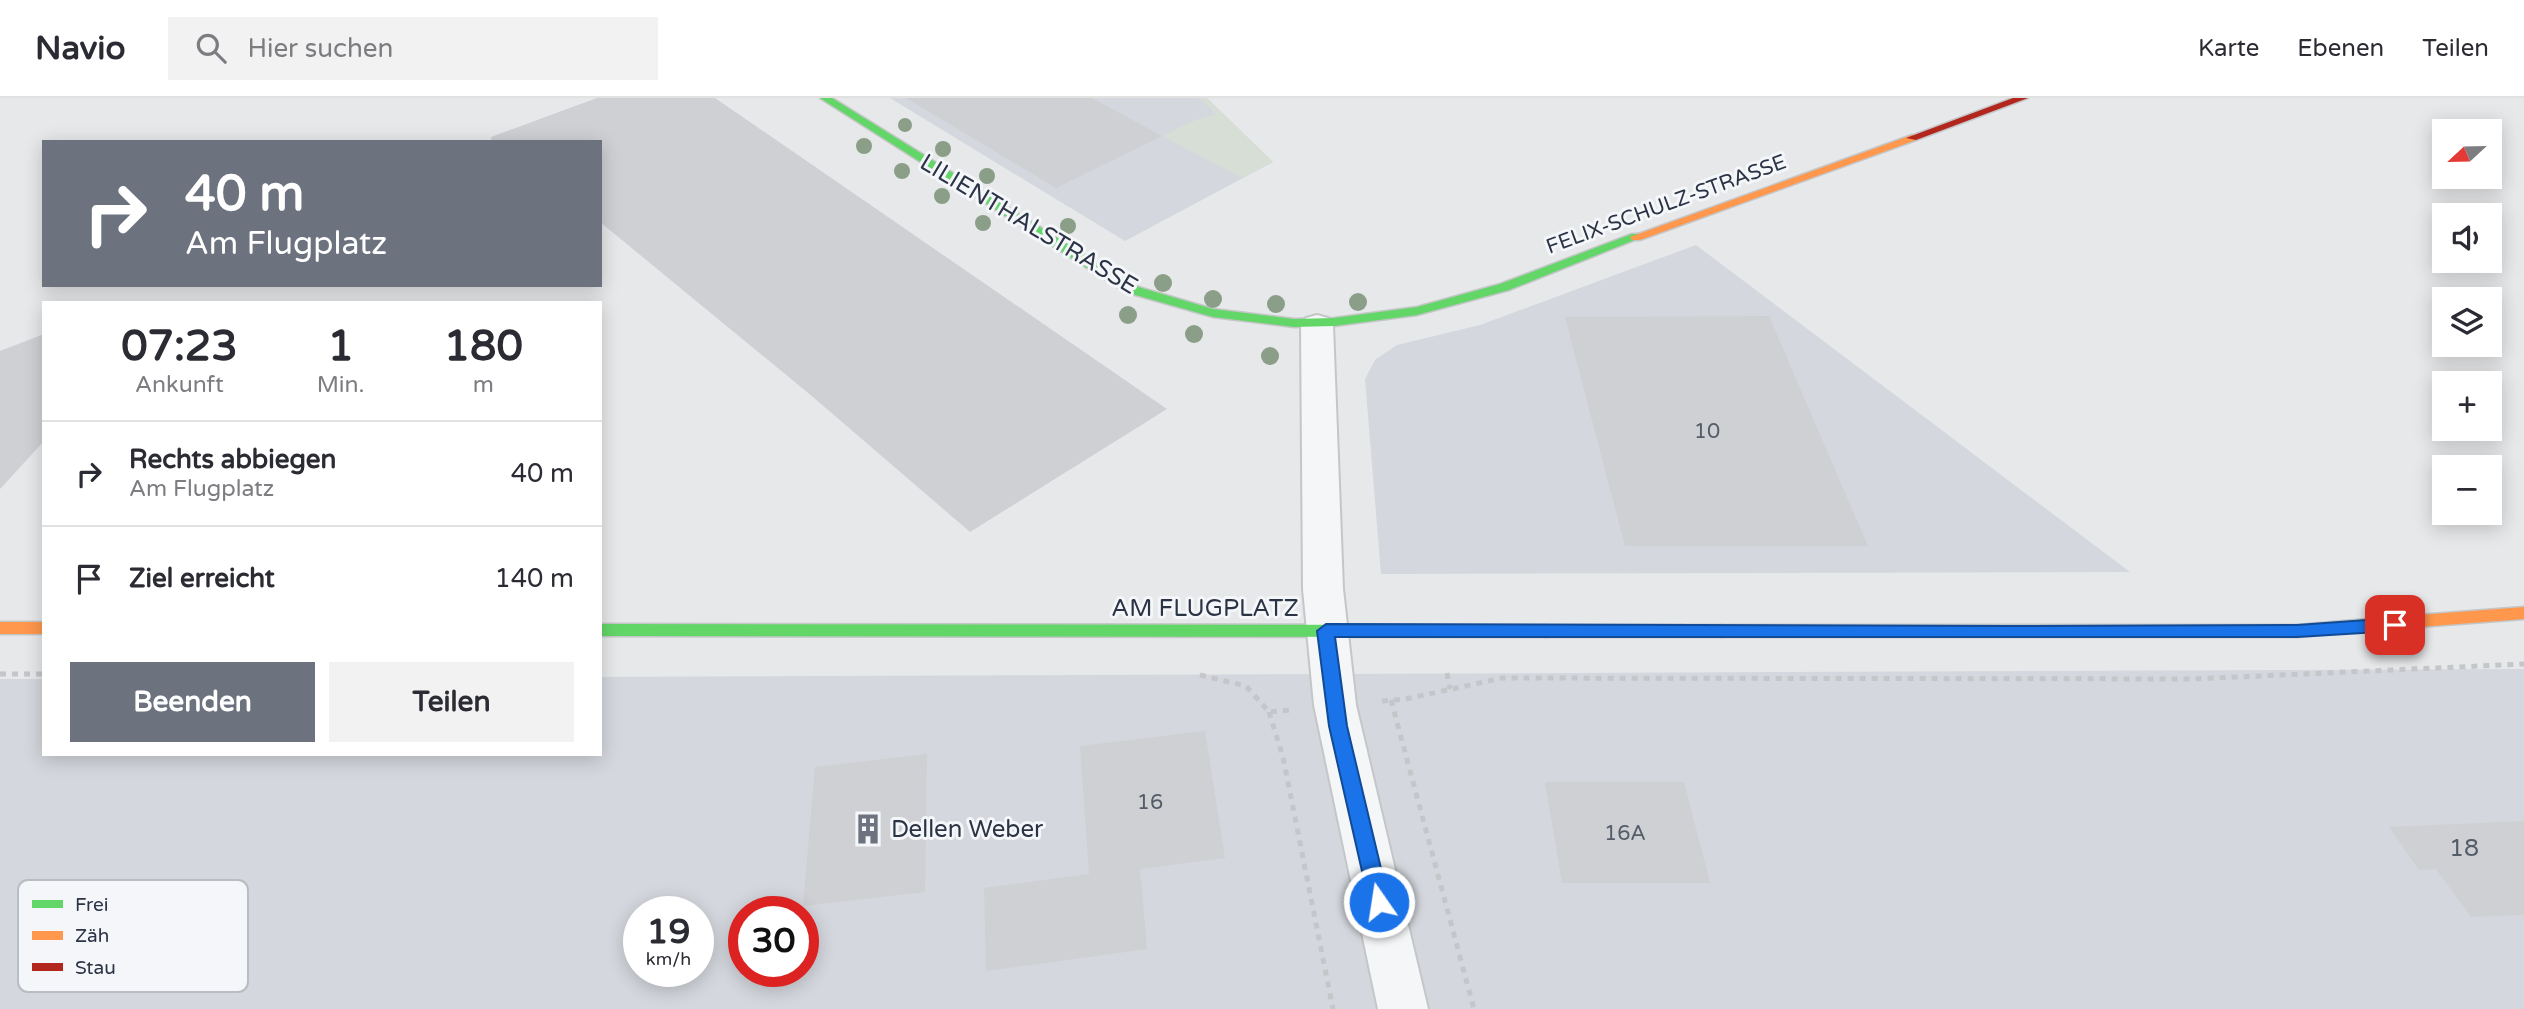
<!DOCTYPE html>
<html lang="de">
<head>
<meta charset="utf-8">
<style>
  body { margin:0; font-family:"Varela Round",sans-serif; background:#f2f2f3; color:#2b2b33; height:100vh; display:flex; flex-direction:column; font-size:26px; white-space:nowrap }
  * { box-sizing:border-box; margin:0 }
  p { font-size:23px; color:#7c7c81 }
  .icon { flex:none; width:38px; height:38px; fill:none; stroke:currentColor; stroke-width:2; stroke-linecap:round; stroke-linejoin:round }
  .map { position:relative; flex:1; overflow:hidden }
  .panel { position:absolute; left:42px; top:203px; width:560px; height:455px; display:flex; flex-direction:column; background:#fff; border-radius:0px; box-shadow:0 4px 18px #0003 }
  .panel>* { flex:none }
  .banner { position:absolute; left:42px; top:42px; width:560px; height:147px; border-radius:0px; box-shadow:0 4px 18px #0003; background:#6c737f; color:#fff; overflow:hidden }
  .needle { width:46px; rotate:248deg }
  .controls { position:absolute; left:2432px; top:21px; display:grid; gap:14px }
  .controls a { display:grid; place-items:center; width:70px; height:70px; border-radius:0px; background:#fff; box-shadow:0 4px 18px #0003; font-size:35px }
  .speed { position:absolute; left:623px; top:798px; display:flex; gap:14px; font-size:35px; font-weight:700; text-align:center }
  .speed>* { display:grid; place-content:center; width:91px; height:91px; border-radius:50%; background:#fff; box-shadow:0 4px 18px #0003; line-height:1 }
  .speed small { font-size:18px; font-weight:400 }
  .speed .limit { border:10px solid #d22; background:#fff; color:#111 }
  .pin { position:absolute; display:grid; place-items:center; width:60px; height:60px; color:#fff; margin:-30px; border-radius:14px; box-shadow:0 4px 10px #0006 }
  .me { position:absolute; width:77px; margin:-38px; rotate:347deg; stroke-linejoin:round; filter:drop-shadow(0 0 5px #0008) }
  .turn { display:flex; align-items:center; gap:24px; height:147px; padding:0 28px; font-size:32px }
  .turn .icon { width:91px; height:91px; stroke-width:2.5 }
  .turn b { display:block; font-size:49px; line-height:60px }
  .eta { display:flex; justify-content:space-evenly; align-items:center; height:119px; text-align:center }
  .eta b { font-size:42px; font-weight:800; line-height:49px }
  .action { display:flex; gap:14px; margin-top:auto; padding:14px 28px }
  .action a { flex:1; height:80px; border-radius:0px; background:#6c737f; color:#fff; font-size:28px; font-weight:800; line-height:80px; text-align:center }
  .action a+a { background:#f2f2f3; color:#2b2b33 }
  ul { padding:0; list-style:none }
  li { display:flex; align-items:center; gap:21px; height:105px; padding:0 28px; border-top:2px solid #e1e1e2 }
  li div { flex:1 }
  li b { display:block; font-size:26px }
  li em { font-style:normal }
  header { display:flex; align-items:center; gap:42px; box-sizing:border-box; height:98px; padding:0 35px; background:#fff; border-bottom:2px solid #e1e1e2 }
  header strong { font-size:33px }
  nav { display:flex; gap:38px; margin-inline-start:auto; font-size:24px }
  .search { width:490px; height:63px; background:#f2f2f3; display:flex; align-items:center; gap:18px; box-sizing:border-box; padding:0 24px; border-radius:0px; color:#7c7c81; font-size:26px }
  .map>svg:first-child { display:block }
  .built { fill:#d4d7dd; fill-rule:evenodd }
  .green { fill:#d6ded6 }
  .building { fill:#ced0d3 }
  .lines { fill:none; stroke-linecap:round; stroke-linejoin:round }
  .street-casing { stroke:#c4c6c8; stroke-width:4 }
  .fast-casing { stroke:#c4c6c8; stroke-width:3 }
  .slow-casing { stroke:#c4c6c8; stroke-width:3 }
  .jam-casing { stroke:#c4c6c8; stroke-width:3 }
  .path { stroke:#c5c6ca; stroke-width:5; stroke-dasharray:6 6; stroke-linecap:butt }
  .street { fill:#f5f6f7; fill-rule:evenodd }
  .fast { fill:#63d668; fill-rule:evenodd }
  .slow { fill:#ff974d; fill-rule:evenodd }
  .jam { fill:#b3261e; fill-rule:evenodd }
  .tree { fill:#8a9e88 }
  .route { fill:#1a73e8; stroke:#114b97; stroke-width:2 }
  .labels { text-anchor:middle; stroke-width:6; stroke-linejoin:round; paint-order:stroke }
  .far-street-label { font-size:21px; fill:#2b3445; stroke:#f4f6f9 }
  .number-label { font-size:21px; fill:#545c69 }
  .street-label { font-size:24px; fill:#2b3445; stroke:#f4f6f9 }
  .poi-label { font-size:24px; fill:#2b3445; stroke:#f4f6f9; text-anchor:start }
  .near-number-label { font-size:24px; fill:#545c69 }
  .key { fill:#f4f6f9; stroke:#b8bcc3; stroke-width:2 }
  .key-label { font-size:19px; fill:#2b3445 }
</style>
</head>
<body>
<header>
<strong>Navio</strong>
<div class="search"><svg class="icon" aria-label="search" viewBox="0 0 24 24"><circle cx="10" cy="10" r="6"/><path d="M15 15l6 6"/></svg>Hier suchen</div>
<nav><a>Karte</a><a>Ebenen</a><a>Teilen</a></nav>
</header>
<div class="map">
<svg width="2524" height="911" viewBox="0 0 2524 911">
  <rect width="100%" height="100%" fill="#e6e8ea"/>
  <g class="built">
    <polygon points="890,0 1207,0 1273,64 1125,143"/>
    <polygon points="1696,147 2130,474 1381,476 1365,281 1375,262 1397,247 1480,227"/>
    <path d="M2524 571V911H0V581H44V656H600V579ZM639 814H698V873H639ZM744 814H803V873H744Z"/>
  </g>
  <polygon class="green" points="1199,0 1207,0 1273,64 1242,80 1162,38 1193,23 1216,16"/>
  <g class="building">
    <polygon points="597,0 715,0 1167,311 970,434 813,299 600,124 600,44 492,44 491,39"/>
    <polygon points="906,0 1092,0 1162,38 1056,90"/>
    <polygon points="1769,218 1868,448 1625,448 1565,219"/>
    <polygon points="44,236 44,343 0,391 0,253"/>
    <polygon points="1205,633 1225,760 1140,771 1147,851 986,873 984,790 1089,776 1080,648"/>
    <polygon points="927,656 925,794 803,808 815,669"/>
    <polygon points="1545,684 1684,684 1710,785 1562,785"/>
    <polygon points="2524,723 2524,817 2471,819 2436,771 2419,772 2389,729"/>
  </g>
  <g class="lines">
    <g class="street-casing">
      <polygon id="street" points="1317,217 1328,220 1333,227 1343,491 1356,607 1428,911 1378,911 1314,607 1303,491 1301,227 1306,220"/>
    </g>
    <g class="fast-casing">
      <g id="fast">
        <polygon points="820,0 832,0 1135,188 1213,211 1294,221 1334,220 1417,209 1500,186 1632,136 1640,136 1642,139 1509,192 1417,217 1334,228 1294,229 1213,219 1125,194"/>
        <polygon points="2392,519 2398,521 2400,525 2398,529 2392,531 2297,539 1721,539 1715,537 1713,533 1715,529 1721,527 2297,527"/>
        <polygon points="600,526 1545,527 1551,529 1553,533 1551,537 1545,539 600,538"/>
      </g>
    </g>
    <g class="slow-casing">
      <g id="slow">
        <polygon points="1912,37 1916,38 1916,42 1640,142 1632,142 1630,139"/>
        <polygon points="2524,509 2524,521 2392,531 2386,529 2384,525 2386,521 2392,519"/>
        <rect x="0" y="524" width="44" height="12"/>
      </g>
    </g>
    <g class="jam-casing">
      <g id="jam">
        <polygon points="2013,0 2028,0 1916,42 1906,40"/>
        <polygon points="1545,527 1721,527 1727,529 1729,533 1727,537 1721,539 1545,539 1539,537 1537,533 1539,529"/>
      </g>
    </g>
    <g class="path">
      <polyline points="1447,575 1450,591"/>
      <polyline points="0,576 44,576"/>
      <polyline points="1200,577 1246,588 1269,614 1290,612"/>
      <polyline points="1391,602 1474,911"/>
      <polyline points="1382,603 1406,601 1502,580 2193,581 2524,566"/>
      <polyline points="1269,614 1283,659 1333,911"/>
    </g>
    <use href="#street" class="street"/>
    <use href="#fast" class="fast"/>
    <use href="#slow" class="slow"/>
    <use href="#jam" class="jam"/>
  </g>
  <g class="tree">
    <circle cx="905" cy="27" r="7"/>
    <circle cx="864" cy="48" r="8"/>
    <circle cx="943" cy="51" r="8"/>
    <circle cx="902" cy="73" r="8"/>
    <circle cx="987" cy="78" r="8"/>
    <circle cx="942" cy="98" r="8"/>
    <circle cx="983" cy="125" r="8"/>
    <circle cx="1068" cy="128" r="8"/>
    <circle cx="1163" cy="185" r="9"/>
    <circle cx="1213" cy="201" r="9"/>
    <circle cx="1358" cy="204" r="9"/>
    <circle cx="1276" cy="206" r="9"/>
    <circle cx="1128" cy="217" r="9"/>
    <circle cx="1194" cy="236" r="9"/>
    <circle cx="1270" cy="258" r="9"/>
  </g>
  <polygon class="route" points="2395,520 2403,527 2395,533 2297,539 1335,539 1347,628 1389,804 1386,811 1379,813 1372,811 1369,804 1329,628 1317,533 1326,526 2009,528 2297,527"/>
  <defs>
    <g id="building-bare" transform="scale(2.415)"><path d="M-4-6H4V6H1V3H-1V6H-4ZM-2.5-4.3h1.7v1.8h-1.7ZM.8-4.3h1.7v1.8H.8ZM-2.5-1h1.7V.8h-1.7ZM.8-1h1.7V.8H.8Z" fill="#6c737f" stroke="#f4f6f9" stroke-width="2.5" paint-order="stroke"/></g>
  </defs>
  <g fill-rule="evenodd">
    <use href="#building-bare" x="868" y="731"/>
  </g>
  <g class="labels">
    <g class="far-street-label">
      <text transform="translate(1666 106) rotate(-20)" y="7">FELIX-SCHULZ-STRASSE</text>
    </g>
    <g class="number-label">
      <text x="1707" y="340">10</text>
      <text x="1150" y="711">16</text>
      <text x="1625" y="742">16A</text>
    </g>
    <g class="street-label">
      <text transform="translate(1029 126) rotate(31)" y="8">LILIENTHALSTRASSE</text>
      <text x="1205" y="518">AM FLUGPLATZ</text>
    </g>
    <g class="poi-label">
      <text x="891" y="739">Dellen Weber</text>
    </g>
    <g class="near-number-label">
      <text x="2464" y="758">18</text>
    </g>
  </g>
  <rect x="18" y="782" width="230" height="112" rx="10" class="key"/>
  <rect x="32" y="802" width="31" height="8" fill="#63d668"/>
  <rect x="32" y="833" width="31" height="9" fill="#ff974d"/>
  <rect x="32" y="865" width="31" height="8" fill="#b3261e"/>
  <g class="key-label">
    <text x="75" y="813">Frei</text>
    <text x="75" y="844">Zäh</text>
    <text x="75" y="876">Stau</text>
  </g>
</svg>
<div class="controls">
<a><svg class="needle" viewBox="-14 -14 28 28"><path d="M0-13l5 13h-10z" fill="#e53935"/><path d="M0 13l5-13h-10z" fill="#7c7c81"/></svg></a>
<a><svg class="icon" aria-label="sound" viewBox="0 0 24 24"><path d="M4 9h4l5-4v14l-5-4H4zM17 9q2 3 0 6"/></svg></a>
<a><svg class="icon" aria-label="layers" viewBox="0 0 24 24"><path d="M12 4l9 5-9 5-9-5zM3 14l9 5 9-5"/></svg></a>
<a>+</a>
<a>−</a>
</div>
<div class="speed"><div>19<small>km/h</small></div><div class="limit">30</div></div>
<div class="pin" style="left:2395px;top:527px;background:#d93025"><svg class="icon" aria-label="arrive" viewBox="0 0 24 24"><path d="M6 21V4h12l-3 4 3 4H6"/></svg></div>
<svg class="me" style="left:1379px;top:804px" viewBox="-20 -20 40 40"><circle r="17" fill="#1a73e8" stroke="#fff" stroke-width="3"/><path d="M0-11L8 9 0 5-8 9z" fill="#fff"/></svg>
<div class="banner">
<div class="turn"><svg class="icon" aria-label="right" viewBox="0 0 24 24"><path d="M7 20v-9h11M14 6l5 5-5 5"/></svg><div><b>40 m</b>Am Flugplatz</div></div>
</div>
<section class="panel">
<div class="eta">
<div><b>07:23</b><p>Ankunft</p></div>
<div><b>1</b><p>Min.</p></div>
<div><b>180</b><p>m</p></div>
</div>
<ul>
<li><svg class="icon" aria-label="right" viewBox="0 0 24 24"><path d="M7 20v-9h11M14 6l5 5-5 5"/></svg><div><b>Rechts abbiegen</b><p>Am Flugplatz</p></div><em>40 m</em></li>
<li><svg class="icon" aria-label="arrive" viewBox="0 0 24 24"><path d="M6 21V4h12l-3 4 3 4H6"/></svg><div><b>Ziel erreicht</b></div><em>140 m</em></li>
</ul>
<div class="action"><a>Beenden</a><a>Teilen</a></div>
</section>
</div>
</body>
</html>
